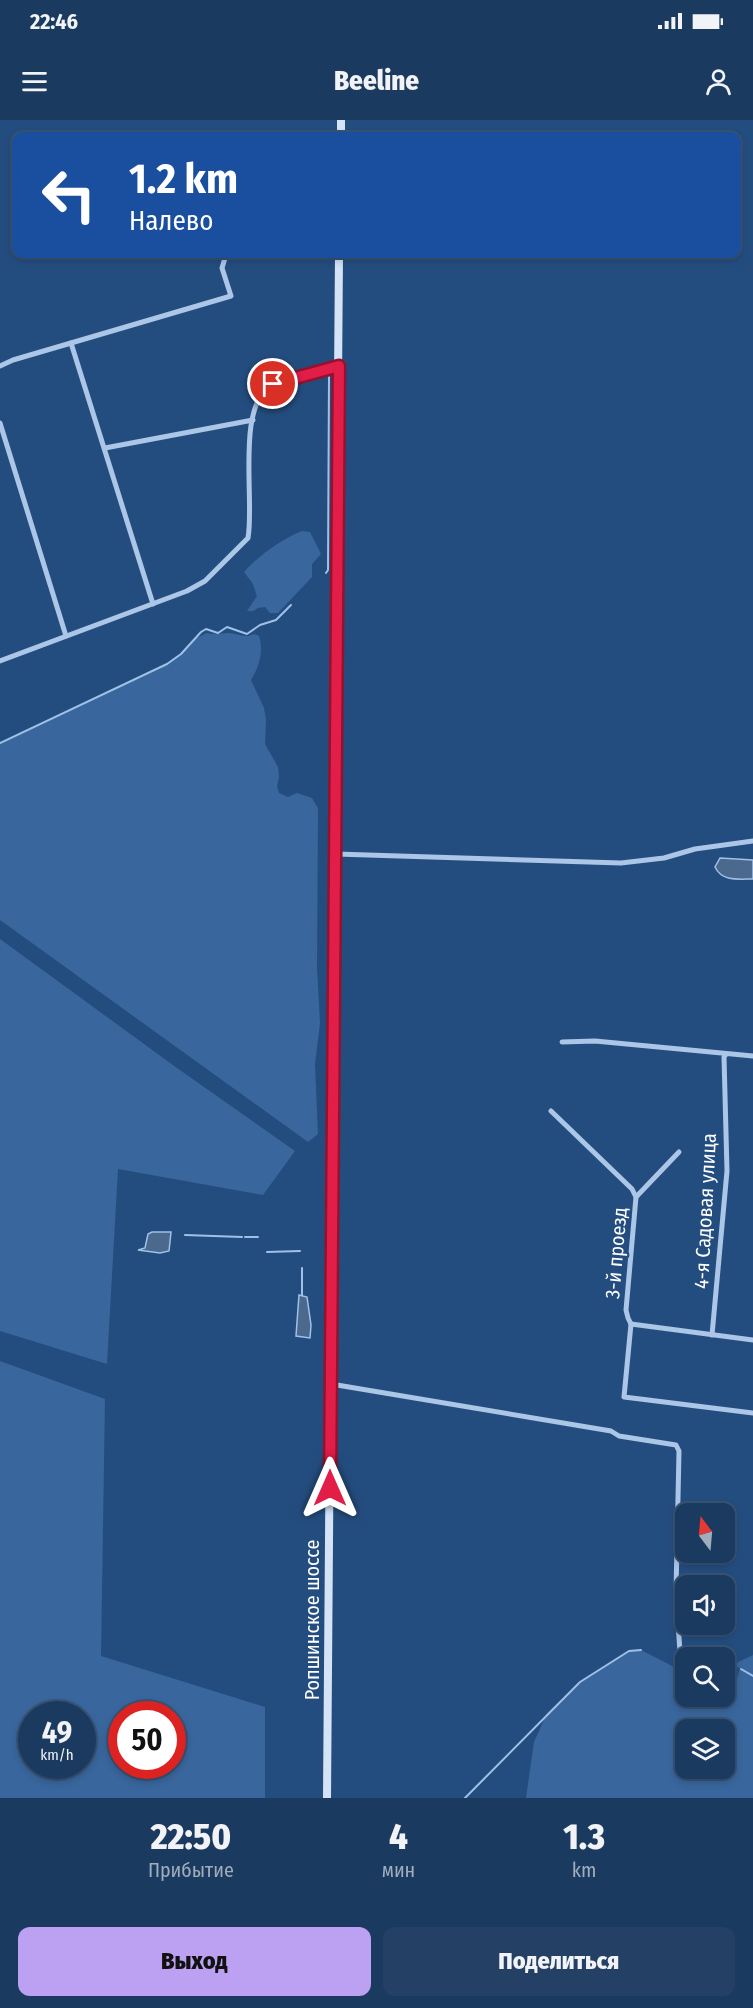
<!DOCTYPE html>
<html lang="ru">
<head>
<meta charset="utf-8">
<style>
  body { margin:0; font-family:"Fira Sans Condensed",sans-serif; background:#244165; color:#f1f3f6; height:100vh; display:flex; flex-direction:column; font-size:22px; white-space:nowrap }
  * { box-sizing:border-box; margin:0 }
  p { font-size:20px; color:#a0adbd }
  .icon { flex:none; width:33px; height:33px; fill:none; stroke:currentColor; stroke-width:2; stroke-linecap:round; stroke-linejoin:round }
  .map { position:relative; height:1678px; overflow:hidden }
  .panel { display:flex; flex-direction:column; background:#1b3a5f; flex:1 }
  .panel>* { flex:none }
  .guide { position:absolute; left:12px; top:12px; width:729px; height:126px; border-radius:12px; box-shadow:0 3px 9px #0003,0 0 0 2px #395474; background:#1a4fa0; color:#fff; overflow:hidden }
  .needle { width:39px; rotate:344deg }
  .fabs { position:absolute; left:675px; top:1383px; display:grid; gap:12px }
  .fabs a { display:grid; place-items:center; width:60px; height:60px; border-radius:12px; background:#1b3a5f; box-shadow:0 3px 9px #0003,0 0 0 2px #395474; font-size:30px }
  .speed { position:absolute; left:18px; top:1581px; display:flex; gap:12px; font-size:30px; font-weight:700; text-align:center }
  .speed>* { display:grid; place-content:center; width:78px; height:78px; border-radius:50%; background:#1b3a5f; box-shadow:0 3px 9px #0003,0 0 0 2px #395474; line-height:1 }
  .speed small { font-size:15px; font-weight:400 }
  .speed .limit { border:9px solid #d22; background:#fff; color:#111 }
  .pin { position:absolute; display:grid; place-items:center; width:51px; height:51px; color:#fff; margin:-26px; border:3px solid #fff; border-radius:50%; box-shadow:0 2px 6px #0007 }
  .me { position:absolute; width:66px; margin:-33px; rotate:0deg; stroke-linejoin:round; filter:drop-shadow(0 0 4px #0008) }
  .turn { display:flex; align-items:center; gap:21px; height:126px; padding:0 18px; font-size:27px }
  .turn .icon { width:78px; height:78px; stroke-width:2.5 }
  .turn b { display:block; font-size:42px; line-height:51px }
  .eta { display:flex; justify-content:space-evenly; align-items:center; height:102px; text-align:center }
  .eta b { font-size:36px; font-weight:800; line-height:42px }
  .button { display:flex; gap:12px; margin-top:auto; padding:12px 18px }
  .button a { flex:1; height:69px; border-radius:12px; background:#bca0f2; color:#111; font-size:24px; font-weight:800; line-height:69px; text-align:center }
  .button a+a { background:#244165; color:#f1f3f6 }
  .status { display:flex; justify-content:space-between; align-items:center; height:42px; padding:0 30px; background:#1b3a5f; direction:ltr }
  .status svg { height:16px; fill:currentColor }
  header { display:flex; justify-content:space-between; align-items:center; height:78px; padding:0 18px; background:#1b3a5f; font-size:27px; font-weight:800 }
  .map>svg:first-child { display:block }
  .green { fill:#39669d; fill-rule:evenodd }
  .water { fill:#4b698d; stroke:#9fc1e7; stroke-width:1.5 }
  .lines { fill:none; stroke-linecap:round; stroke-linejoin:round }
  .stream { stroke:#9fc1e7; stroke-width:2 }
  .street { stroke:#abc6e6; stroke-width:5 }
  .secondary { stroke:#d4e3f6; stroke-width:8 }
  .route-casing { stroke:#92132f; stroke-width:15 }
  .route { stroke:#e11d48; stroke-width:10 }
  .labels { text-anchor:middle; stroke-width:4.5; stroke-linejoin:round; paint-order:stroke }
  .street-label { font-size:20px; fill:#fff; stroke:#244d7f }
</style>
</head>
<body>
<div class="status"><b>22:46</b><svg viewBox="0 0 49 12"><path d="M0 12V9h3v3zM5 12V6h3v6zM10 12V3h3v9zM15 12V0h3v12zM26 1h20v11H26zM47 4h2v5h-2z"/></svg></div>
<header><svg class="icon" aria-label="menu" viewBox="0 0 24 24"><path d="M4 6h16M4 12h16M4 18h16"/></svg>Beeline<svg class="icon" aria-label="person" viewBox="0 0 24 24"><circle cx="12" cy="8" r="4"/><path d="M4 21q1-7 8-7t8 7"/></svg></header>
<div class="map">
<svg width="753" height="1678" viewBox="0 0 753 1678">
  <rect width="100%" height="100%" fill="#244d7f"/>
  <g class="green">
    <path d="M302 411 310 412 321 434 312 444V457L278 493H270L265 487 258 488 253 491H247L257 476 253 464 244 452C258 436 282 419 302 411Z"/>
    <path d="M207 513C215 515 220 513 228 513 238 513 244 519 254 514L259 516C264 530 259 548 251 560L264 588 266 599 265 624 278 647 279 657 277 666 279 673 288 677 297 673 312 678 318 688 317 847 320 903 315 944 318 1014 308 1022 0 800V623L167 544 181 534 194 519Z"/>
    <polygon points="0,819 177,948 295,1031 263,1075 118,1049 107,1244 0,1211"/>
    <path d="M0 1241 105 1279 101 1536 265 1587V1678H0ZM32 1594H82V1646H32ZM122 1594H172V1646H122Z"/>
    <path d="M641 1530 680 1550 685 1555 686 1576H724L725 1566 735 1565 740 1548 734 1546 726 1548 753 1535V1678H526L534 1622 547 1593 580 1562 629 1531ZM686 1610H724V1648H686Z"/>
  </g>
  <g class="water">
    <path d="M720 738 753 740V759C739 759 722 762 715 747Z"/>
    <polygon points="152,1112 171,1112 169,1131 160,1133 138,1130 145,1128 148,1114"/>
    <polygon points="299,1175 307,1177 311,1205 310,1218 296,1216"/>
  </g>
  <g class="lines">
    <g class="stream">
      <polyline points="326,453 328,450 329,257"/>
      <polyline points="0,623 167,544 181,534 201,512 206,509 218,513 227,507 247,514 260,505 276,500 291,485"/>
      <polyline points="185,1115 242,1117"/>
      <polyline points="245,1117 258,1117"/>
      <polyline points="267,1132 300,1131"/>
      <polyline points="302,1175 302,1148"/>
      <polyline points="741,1549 753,1556"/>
      <polyline points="465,1678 580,1562 629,1531 641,1530"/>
    </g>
    <g class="street">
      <polyline points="71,223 231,176 222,148 225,138 231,134"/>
      <polyline points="0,246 13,240 71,223 153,484"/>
      <polyline points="0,303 66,516"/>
      <polyline points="105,328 253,300"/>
      <path d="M0 541 187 471 205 461 248 418C255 380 235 284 273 264L339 246"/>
      <polyline points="336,734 621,743 664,738 695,729 753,721"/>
      <polyline points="562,922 595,921 753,936"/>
      <polyline points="551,991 632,1069 636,1077 626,1190 628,1198 631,1204"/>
      <polyline points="636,1077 679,1032"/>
      <polyline points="631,1204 624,1277 753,1293"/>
      <polyline points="631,1204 753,1220"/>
      <polyline points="712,1215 727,1051 724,937 726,934"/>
      <polyline points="331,1264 611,1311 619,1316 676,1325 679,1331 676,1473 680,1532"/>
    </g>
    <g class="secondary">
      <polyline points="341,16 341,0"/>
      <path d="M327 1678C332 1163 336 648 339 134"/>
    </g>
  </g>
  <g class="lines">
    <g class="route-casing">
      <path id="route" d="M273 264 339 246C336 620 333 994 330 1368"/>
    </g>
    <use href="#route" class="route"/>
  </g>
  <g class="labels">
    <g class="street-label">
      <text transform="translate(705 1091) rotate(-87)" y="7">4-я Садовая улица</text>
      <text transform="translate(616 1133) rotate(-85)" y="7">3-й проезд</text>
      <text transform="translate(312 1500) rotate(-90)" y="7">Ропшинское шоссе</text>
    </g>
  </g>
</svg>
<div class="fabs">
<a><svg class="needle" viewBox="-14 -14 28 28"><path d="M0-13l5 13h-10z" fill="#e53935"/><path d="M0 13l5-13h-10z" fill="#a0adbd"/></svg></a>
<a><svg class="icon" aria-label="sound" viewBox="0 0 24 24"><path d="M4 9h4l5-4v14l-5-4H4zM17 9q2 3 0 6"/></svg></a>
<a><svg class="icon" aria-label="search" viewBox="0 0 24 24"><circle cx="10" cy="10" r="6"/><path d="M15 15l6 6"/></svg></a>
<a><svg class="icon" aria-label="layers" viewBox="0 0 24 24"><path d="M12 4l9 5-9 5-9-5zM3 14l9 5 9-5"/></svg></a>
</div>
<div class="speed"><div>49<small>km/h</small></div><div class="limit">50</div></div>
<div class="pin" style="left:273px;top:264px;background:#d93025"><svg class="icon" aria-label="arrive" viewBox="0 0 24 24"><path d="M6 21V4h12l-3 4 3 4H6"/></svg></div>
<svg class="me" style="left:330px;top:1368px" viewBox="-20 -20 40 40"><path d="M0-17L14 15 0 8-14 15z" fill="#e11d48" stroke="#fff" stroke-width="4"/></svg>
<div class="guide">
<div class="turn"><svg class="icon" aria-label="left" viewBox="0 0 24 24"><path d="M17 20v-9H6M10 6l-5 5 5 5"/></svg><div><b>1.2 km</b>Налево</div></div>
</div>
</div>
<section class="panel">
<div class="eta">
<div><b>22:50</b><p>Прибытие</p></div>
<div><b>4</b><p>мин</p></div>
<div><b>1.3</b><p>km</p></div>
</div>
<div class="button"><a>Выход</a><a>Поделиться</a></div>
</section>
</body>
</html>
